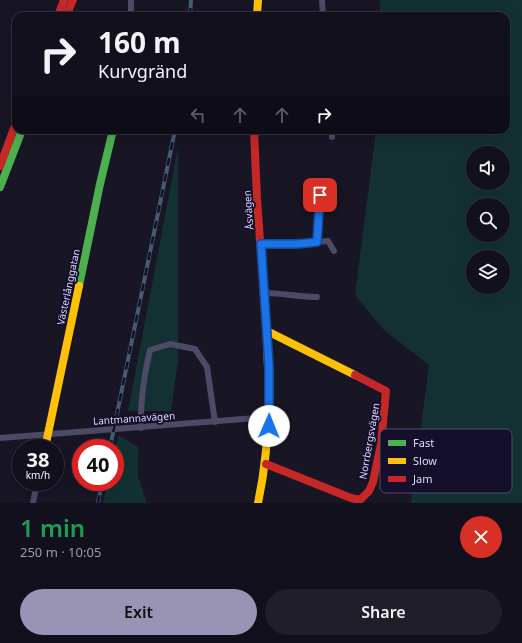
<!DOCTYPE html>
<html lang="en">
<head>
<meta charset="utf-8">
<style>
  body { margin:0; font-family:"Noto Sans",sans-serif; background:#1f1e29; color:#f1f3f6; height:100vh; display:flex; flex-direction:column; font-size:15px; white-space:nowrap }
  * { box-sizing:border-box; margin:0 }
  p { font-size:13px; color:#9c9da3 }
  .icon { flex:none; width:22px; height:22px; fill:none; stroke:currentColor; stroke-width:2; stroke-linecap:round; stroke-linejoin:round }
  .map { position:relative; height:503px; overflow:hidden }
  .panel { display:flex; flex-direction:column; background:#12101c; flex:1 }
  .panel>* { flex:none }
  .hud { position:absolute; left:12px; top:12px; width:498px; height:122px; border-radius:12px; box-shadow:0 4px 16px #0002,0 0 0 1px #31303b; background:#12101c; color:#f1f3f6; overflow:hidden }
  .controls { position:absolute; left:466px; top:146px; display:grid; gap:8px }
  .controls a { display:grid; place-items:center; width:44px; height:44px; border-radius:50%; background:#12101c; box-shadow:0 4px 16px #0002,0 0 0 1px #31303b; font-size:20px }
  .speed { position:absolute; left:12px; top:439px; display:flex; gap:8px; font-size:20px; font-weight:700; text-align:center }
  .speed>* { display:grid; place-content:center; width:52px; height:52px; border-radius:50%; background:#12101c; box-shadow:0 4px 16px #0002,0 0 0 1px #31303b; line-height:1 }
  .speed small { font-size:10px; font-weight:400 }
  .speed .limit { border:6px solid #d22; background:#fff; color:#111 }
  .pin { position:absolute; display:grid; place-items:center; width:34px; height:34px; color:#fff; margin:-17px; border-radius:8px; box-shadow:0 2px 6px #0006 }
  .me { position:absolute; width:44px; margin:-22px; rotate:1deg; stroke-linejoin:round; filter:drop-shadow(0 0 3px #0008) }
  .turn { display:flex; align-items:center; gap:14px; height:84px; padding:0 20px; font-size:18px }
  .turn .icon { width:52px; height:52px; stroke-width:2.5 }
  .turn b { display:block; font-size:28px; line-height:34px }
  .lanes { display:flex; align-items:center; height:38px; padding:0 20px; background:#0003; justify-content:center; gap:20px; direction:ltr }
  .lanes .off { opacity:.35 }
  .round { display:grid; place-items:center; flex:none; width:42px; height:42px; border-radius:21px; background:#1f1e29 }
  .overview { display:flex; align-items:center; justify-content:space-between; height:68px; padding:0 20px }
  h1 { font-size:24px; font-weight:600; line-height:30px; color:#1e9e55 }
  .primary-button { display:flex; gap:8px; margin-top:auto; padding:8px 20px }
  .primary-button a { flex:1; height:46px; border-radius:24px; background:#9994b3; color:#111; font-size:16px; font-weight:600; line-height:46px; text-align:center }
  .primary-button a+a { background:#1f1e29; color:#f1f3f6 }
  .map>svg:first-child { display:block }
  .green { fill:#133132; fill-rule:evenodd }
  .lines { fill:none; stroke-linecap:round; stroke-linejoin:round }
  .street { stroke:#4c4a66; stroke-width:6 }
  .fast { stroke:#4caf50; stroke-width:8 }
  .slow { stroke:#ffc107; stroke-width:8 }
  .jam { stroke:#c62828; stroke-width:8 }
  .rail-casing { stroke:#455b6e; stroke-width:4 }
  .rail { stroke:#140f2b; stroke-width:2.5; stroke-dasharray:8; stroke-linecap:butt }
  .route-casing { stroke:#114b97; stroke-width:10 }
  .route { stroke:#1a73e8; stroke-width:7 }
  .labels { text-anchor:middle; stroke-width:4; stroke-linejoin:round; paint-order:stroke }
  .street-label { font-size:10px; fill:#ded9ff; stroke:#140f2b }
  .key { fill:#140f2b; stroke:#514c6b; stroke-width:1 }
  .key-label { font-size:11px; fill:#ded9ff }
</style>
</head>
<body>
<div class="map">
<svg width="522" height="503" viewBox="0 0 522 503">
  <rect width="100%" height="100%" fill="#181525"/>
  <g class="green">
    <path d="M380 0H522V503H411L429 365 384 330 355 295 376 130H506V16H380ZM473 153H503V183H473ZM473 205H503V235H473ZM473 257H503V287H473Z"/>
    <polygon points="178,147 178,361 171,411 128,411"/>
    <polygon points="118,435 138,447 138,476 147,503 103,503 108,482 115,482 115,450"/>
  </g>
  <g class="lines">
    <g class="street">
      <polyline points="131,0 131,16"/>
      <polyline points="322,0 323,16"/>
      <polyline points="332,130 332,137"/>
      <polyline points="317,242 320,195"/>
      <polyline points="261,244 297,244 328,241 334,251"/>
      <path d="M264 293C282 293 299 297 317 297"/>
      <path d="M141 428C140 401 144 376 150 350L170 344 195 349 207 367 215 422"/>
      <polyline points="0,438 269,417"/>
      <polyline points="33,503 37,482"/>
    </g>
    <g class="fast">
      <polyline points="0,187 22,130"/>
      <polyline points="79,286 100,184 113,130"/>
    </g>
    <g class="slow">
      <polyline points="257,16 258,0"/>
      <polyline points="267,331 355,375"/>
      <polyline points="45,448 79,286"/>
      <path d="M258 503C273 434 269 365 264 295"/>
    </g>
    <g class="jam">
      <polyline points="58,16 64,0"/>
      <polyline points="66,16 73,0"/>
      <polyline points="254,130 257,199 264,295"/>
      <polyline points="0,166 16,123"/>
      <polyline points="266,464 351,498 360,500 369,491 373,482 381,444 386,391 355,375"/>
    </g>
    <g class="rail-casing">
      <g id="rail">
        <polyline points="190,16 191,0"/>
        <polyline points="110,448 175,130"/>
        <polyline points="98,503 102,482"/>
      </g>
    </g>
    <use href="#rail" class="rail"/>
  </g>
  <g class="lines">
    <g class="route-casing">
      <polyline id="route" points="269,426 269,366 261,244 297,244 317,242 320,195"/>
    </g>
    <use href="#route" class="route"/>
  </g>
  <g class="labels">
    <g class="street-label">
      <text transform="translate(248 210) rotate(-94)" y="4">Åsvägen</text>
      <text transform="translate(68 287) rotate(-78)" y="4">Västerlånggatan</text>
      <text transform="translate(134 418) rotate(-4)" y="4">Lantmannavägen</text>
      <text transform="translate(369 441) rotate(-80)" y="4">Norrbergsvägen</text>
    </g>
  </g>
  <rect x="380" y="429" width="132" height="64" rx="6" class="key"/>
  <rect x="388" y="440" width="18" height="6" fill="#4caf50"/>
  <rect x="388" y="458" width="18" height="6" fill="#ffc107"/>
  <rect x="388" y="476" width="18" height="6" fill="#c62828"/>
  <g class="key-label">
    <text x="413" y="447">Fast</text>
    <text x="413" y="465">Slow</text>
    <text x="413" y="483">Jam</text>
  </g>
</svg>
<div class="controls">
<a><svg class="icon" aria-label="sound" viewBox="0 0 24 24"><path d="M4 9h4l5-4v14l-5-4H4zM17 9q2 3 0 6"/></svg></a>
<a><svg class="icon" aria-label="search" viewBox="0 0 24 24"><circle cx="10" cy="10" r="6"/><path d="M15 15l6 6"/></svg></a>
<a><svg class="icon" aria-label="layers" viewBox="0 0 24 24"><path d="M12 4l9 5-9 5-9-5zM3 14l9 5 9-5"/></svg></a>
</div>
<div class="speed"><div>38<small>km/h</small></div><div class="limit">40</div></div>
<div class="pin" style="left:320px;top:195px;background:#d93025"><svg class="icon" aria-label="arrive" viewBox="0 0 24 24"><path d="M6 21V4h12l-3 4 3 4H6"/></svg></div>
<svg class="me" style="left:269px;top:426px" viewBox="-20 -20 40 40"><circle r="19" fill="#fff"/><path d="M0-13L10 11 0 6-10 11z" fill="#1a73e8"/></svg>
<div class="hud">
<div class="turn"><svg class="icon" aria-label="right" viewBox="0 0 24 24"><path d="M7 20v-9h11M14 6l5 5-5 5"/></svg><div><b>160 m</b>Kurvgränd</div></div>
<div class="lanes"><svg class="icon off" aria-label="left" viewBox="0 0 24 24"><path d="M17 20v-9H6M10 6l-5 5 5 5"/></svg><svg class="icon off" aria-label="ahead" viewBox="0 0 24 24"><path d="M12 20V5M6 11l6-6 6 6"/></svg><svg class="icon off" aria-label="ahead" viewBox="0 0 24 24"><path d="M12 20V5M6 11l6-6 6 6"/></svg><svg class="icon" aria-label="right" viewBox="0 0 24 24"><path d="M7 20v-9h11M14 6l5 5-5 5"/></svg></div>
</div>
</div>
<section class="panel">
<div class="overview"><div><h1>1 min</h1><p>250 m · 10:05</p></div><a class="round" style="background:#d93025;color:#fff"><svg class="icon" aria-label="close" viewBox="0 0 24 24"><path d="M6 6l12 12M18 6L6 18"/></svg></a></div>
<div class="primary-button"><a>Exit</a><a>Share</a></div>
</section>
</body>
</html>
